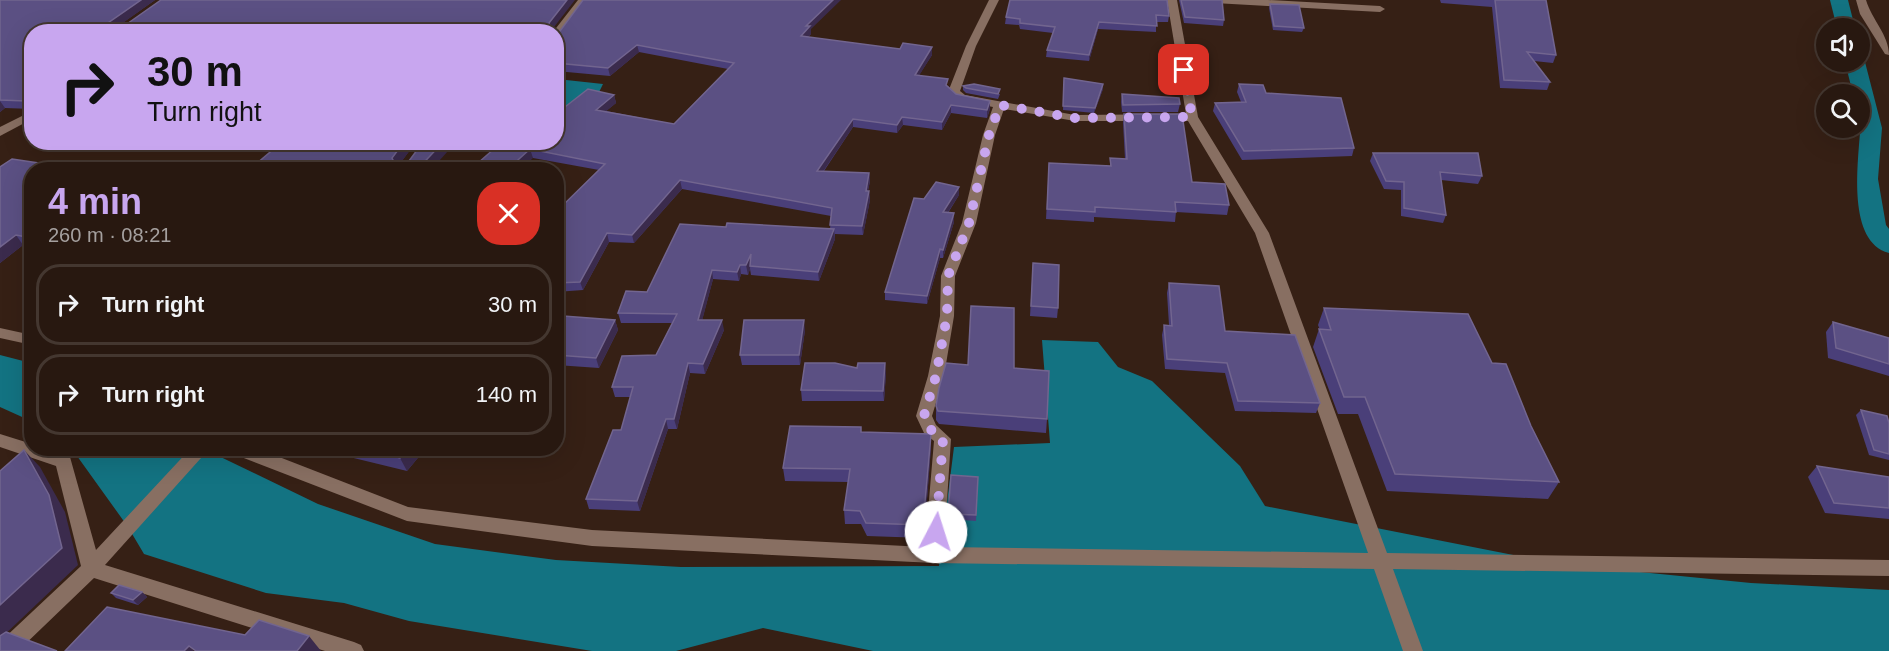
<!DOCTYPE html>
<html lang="en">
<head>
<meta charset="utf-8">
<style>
  body { margin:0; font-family:Helvetica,sans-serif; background:#34251e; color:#f1f3f6; height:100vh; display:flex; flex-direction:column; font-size:22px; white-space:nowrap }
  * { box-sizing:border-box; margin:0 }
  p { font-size:20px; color:#a5a09f }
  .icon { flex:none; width:33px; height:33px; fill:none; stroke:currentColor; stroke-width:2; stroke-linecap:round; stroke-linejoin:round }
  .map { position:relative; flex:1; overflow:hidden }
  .sheet { position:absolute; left:24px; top:162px; width:540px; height:294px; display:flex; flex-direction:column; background:#281810; border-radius:24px; box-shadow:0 6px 24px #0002,0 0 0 2px #443730 }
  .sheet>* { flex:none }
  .top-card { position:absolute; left:24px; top:24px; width:540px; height:126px; border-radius:24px; box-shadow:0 6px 24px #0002,0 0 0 2px #443730; background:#c8a6ef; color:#111; overflow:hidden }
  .tools { position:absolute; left:1816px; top:18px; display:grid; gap:12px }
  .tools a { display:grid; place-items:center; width:54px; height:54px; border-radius:50%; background:#281810; box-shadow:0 6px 24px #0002,0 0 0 2px #443730; font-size:30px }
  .pin { position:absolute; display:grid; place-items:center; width:51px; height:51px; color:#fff; margin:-26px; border-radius:12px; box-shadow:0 3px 9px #0006 }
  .me { position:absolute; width:66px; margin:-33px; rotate:5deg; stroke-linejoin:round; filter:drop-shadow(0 0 4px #0008) }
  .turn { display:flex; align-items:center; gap:21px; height:126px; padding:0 24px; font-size:27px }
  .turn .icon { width:78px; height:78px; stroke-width:2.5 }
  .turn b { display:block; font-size:42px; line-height:51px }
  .round { display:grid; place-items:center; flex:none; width:63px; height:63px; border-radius:24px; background:#34251e }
  .headline { display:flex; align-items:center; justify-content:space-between; height:102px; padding:0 24px }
  h1 { font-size:36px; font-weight:700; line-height:45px; color:#c8a6ef }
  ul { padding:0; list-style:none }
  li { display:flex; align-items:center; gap:18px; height:81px; margin:0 12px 9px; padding:0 12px; border:3px solid #443730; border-radius:24px }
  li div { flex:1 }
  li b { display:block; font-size:22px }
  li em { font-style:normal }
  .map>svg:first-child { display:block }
  .water { fill:#137382 }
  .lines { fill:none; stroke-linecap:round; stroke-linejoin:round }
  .canal { fill:#137382; fill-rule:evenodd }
  .street { fill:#886f62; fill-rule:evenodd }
  .wall { fill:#4a3f79 }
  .shaded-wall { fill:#3b2b4d }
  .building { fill:#5b5083; stroke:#72658f; stroke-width:1.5 }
  .route { stroke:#c8a6ef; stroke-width:10; stroke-dasharray:0 18 }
</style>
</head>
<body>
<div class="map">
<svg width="1889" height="651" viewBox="0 0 1889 651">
  <rect width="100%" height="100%" fill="#362015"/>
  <g class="water">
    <polygon points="557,79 603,84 583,125 557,139"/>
    <polygon points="1042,340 1098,342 1118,367 1152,381 1240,466 1265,506 1559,564 1751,583 1889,590 1889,651 873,651 763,628 676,651 592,651 409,621 344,603 266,593 144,554 128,527 72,449 204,449 318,504 435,544 556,560 681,567 939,566 954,447 1050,443"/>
    <polygon points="0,355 31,363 31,421 0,407"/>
  </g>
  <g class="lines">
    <g class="canal">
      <polygon points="1830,0 1848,0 1855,28 1837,28"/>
      <path d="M1860 57 1865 62 1882 128 1878 179 1886 225 1889 229V253C1847 242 1858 164 1860 132 1861 119 1860 107 1860 94H1853L1845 62H1860Z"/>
    </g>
    <g class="street">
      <polygon points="578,0 588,0 560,37 556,38 556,32 553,32"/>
      <path d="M989 0H999L976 46 960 91 965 95 1075 115 1186 114 1167 0H1177L1198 117 1269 233 1387 553 1889 560V576L1393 569 1423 651H1403L1374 569 934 563 592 546 407 521 231 453 229 448H256L408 507 592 530 925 547 934 441 924 433 916 416 928 376 940 316 941 276 962 223 983 135 993 107 957 100 948 92 966 46ZM1004 109 1075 121H1188L1255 233 1368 553 944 547 951 439 936 425 932 416 944 376 954 316 955 276 976 223 995 135Z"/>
      <polygon points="1209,0 1268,0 1380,6 1385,9 1380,12 1214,3"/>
      <path d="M1856 0H1866C1872 20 1889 35 1889 55L1885 54 1860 14Z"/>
      <polygon points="32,111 32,119 0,136 0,127"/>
      <polygon points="0,328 32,335 32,345 0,338"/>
      <polygon points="0,434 32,444 32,448 44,448 70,457 96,550 191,448 210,448 105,565 354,642 361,645 364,651 325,651 94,578 18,651 0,651 0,642 81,566 56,466 0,447"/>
    </g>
  </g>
  <g class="wall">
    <polygon points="0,0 155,0 118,26 575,0 32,32 32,109 5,108 0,112"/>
    <polygon points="1010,0 1169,16 1168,22 1156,22 1156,32 1098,29 1089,61 1046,57 1047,50 1053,33 1020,29 1019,25 1005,24 1006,17"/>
    <polygon points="1179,0 1222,0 1224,20 1223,26 1184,23"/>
    <polygon points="1440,0 1546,0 1556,55 1553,63 1534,61 1550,82 1547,90 1500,88 1492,7 1441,3"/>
    <polygon points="1270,4 1304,28 1302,32 1273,30 1269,8"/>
    <polygon points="811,29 811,34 808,37 900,49 932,47 932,55 919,75 948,86 956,94 990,101 990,109 987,118 951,113 942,130 903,125 897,133 853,127 824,171 869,173 870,181 868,191 869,191 870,200 863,235 835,234 835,239 819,281 751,275 750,269 748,275 741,274 739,281 713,279 702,320 724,330 705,374 690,373 677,429 668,429 640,511 589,509 586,499 621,430 631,397 615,397 612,387 656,355 672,323 621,323 618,313 647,292 726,227 830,229 831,216 682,189 634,243 609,242 583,290 556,292 556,212 599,170 533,158 502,142 556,142 614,95 616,103 606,111 674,124 728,69 639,52 610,76 556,71 556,32"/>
    <polygon points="1064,78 1103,84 1103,89 1094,113 1063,110"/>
    <polygon points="1239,84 1266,93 1354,148 1352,156 1242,160 1213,111 1215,103 1241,102 1237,92"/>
    <polygon points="963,86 1000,94 998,99 966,93 963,90"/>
    <polygon points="1122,94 1180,104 1178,112 1122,112 1121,102"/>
    <polygon points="1124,114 1192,182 1229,205 1227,215 1176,212 1175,222 1094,217 1094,222 1046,219 1049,163 1110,166 1110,158 1125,159 1123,123"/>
    <polygon points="271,142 416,142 401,162 270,152 267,146"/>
    <polygon points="1373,153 1482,176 1478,184 1441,180 1446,215 1443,223 1401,216 1401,190 1384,189 1370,161"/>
    <polygon points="0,167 32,170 32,247 23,245 0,263"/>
    <polygon points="959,195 948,213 954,213 954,222 943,258 940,258 927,304 885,300 885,292 924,199"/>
    <polygon points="1033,263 1058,308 1057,318 1030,316"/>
    <polygon points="1169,283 1225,331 1320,403 1316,413 1235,411 1225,373 1165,369 1162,335 1164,325 1169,325 1167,293"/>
    <polygon points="1324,308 1492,363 1531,426 1559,482 1548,499 1387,491 1358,414 1338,414 1313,347 1319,329 1320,330 1318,325"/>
    <polygon points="615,320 618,330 599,368 556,365 556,327"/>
    <polygon points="1833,322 1889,338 1889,376 1828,358 1826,332"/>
    <polygon points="805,330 800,365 742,365 740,355"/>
    <polygon points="857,368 886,373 884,401 802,401 801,390"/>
    <polygon points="1014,368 1047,419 1046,433 939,424 936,420 936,406"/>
    <polygon points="1861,410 1889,423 1889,460 1869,455 1856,415"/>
    <polygon points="861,427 861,432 931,434 931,447 924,538 867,536 861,524 845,524 844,510 848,482 785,481 783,468"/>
    <polygon points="326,448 426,448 407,471 329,452"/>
    <polygon points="1817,466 1889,477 1889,519 1825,513 1808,477"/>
    <polygon points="951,475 978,477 976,521 948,519"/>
    <polygon points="142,592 147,597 138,605 116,598 111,593"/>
  </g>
  <g class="shaded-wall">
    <polygon points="141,0 155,0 113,30 108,26 108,23"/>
    <polygon points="567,0 575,0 551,31 549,23"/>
    <polygon points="833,0 841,0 811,29 811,34 802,43 801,36 806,26"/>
    <polygon points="1099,22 1098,29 1089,61 1089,55"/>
    <polygon points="637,45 639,52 610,76 608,68"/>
    <polygon points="932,47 932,55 915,82 915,75"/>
    <polygon points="1103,84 1103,89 1094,113 1095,108"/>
    <polygon points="614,95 616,103 598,118 596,110"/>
    <polygon points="32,98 32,109 26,101"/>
    <polygon points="0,101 5,108 0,112"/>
    <polygon points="990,101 990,109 987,118 987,110"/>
    <polygon points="951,105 951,113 942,130 942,122"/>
    <polygon points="902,117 903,125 897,133 897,125"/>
    <polygon points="853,119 853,127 818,179 817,171"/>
    <polygon points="404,142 416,142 396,169 392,158"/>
    <polygon points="443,142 456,142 431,170 417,170"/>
    <polygon points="530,149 533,158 520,170 507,170"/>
    <polygon points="52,165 55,170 47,168"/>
    <polygon points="869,173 870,181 866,199 866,191"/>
    <polygon points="680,180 682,189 634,243 632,235"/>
    <polygon points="959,187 959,195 943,220 943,212"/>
    <polygon points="869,191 870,200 863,235 862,226"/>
    <polygon points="954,213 954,222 943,258 943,250"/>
    <polygon points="834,229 835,239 819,281 818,272"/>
    <polygon points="607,233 609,242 583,290 580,282"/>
    <polygon points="16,235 23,245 0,263 0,247"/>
    <polygon points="940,249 940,258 927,304 927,296"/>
    <polygon points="751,254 750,269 748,275 746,265"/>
    <polygon points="740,265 741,274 739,281 737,272"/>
    <polygon points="712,270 713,279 700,329 698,320"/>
    <polygon points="615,320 618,330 599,368 596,358"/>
    <polygon points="722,320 724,330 705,374 703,364"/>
    <polygon points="804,320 805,330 800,365 799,355"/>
    <polygon points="688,363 690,373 677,429 674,419"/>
    <polygon points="885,363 886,373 884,401 883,391"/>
    <polygon points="666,419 668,429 640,511 637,501"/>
    <polygon points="931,434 931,447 924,538 923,525"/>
    <polygon points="408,448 426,448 407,471 400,458"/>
    <polygon points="24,450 40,467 65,512 78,565 0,639 0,605"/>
    <polygon points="142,592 147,597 138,605 133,600"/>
    <polygon points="309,636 321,651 297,651"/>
    <polygon points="189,646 194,651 184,651"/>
  </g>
  <g class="building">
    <polygon points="0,0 141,0 108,23 108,26 124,26 161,0 567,0 549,23 552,32 32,32 32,98 26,101 0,100"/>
    <polygon points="583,0 833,0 806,26 810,26 801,36 900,49 903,43 932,47 915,75 948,79 946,85 956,94 990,101 987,110 951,105 942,122 902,117 897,125 853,119 817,171 869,173 866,191 869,191 862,226 830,225 832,208 680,180 632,235 607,233 580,282 556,283 556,212 605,164 530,149 507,170 470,170 502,142 556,142 556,114 588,89 614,95 596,110 674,124 734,63 637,45 608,68 556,63 556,32 560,31"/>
    <polygon points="1010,0 1167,0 1169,16 1156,15 1157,26 1099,22 1089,55 1047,50 1055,27 1020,23 1020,19 1006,17"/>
    <polygon points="1181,0 1222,0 1224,20 1185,17"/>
    <polygon points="1495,0 1546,0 1556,55 1527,52 1550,82 1504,80"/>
    <polygon points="1270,4 1299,5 1304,28 1274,26"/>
    <polygon points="1064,78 1103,84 1095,108 1063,106"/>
    <polygon points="974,84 1000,89 998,94 966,88 963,86"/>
    <polygon points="1239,84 1263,85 1266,93 1341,98 1354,148 1244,151 1215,103 1246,102"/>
    <polygon points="1122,94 1179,98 1180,104 1123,105"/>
    <polygon points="1124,114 1182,114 1192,182 1225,184 1229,205 1175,202 1176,212 1095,207 1095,212 1047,209 1049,163 1111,166 1110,158 1127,159"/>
    <polygon points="271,142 404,142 392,158 394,162 409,161 423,142 443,142 417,170 249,170 276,147 267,146"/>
    <polygon points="1373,153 1478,153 1482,176 1440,172 1446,215 1404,208 1404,182 1386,181"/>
    <polygon points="12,159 52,165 47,168 54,170 32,170 32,238 16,235 0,247 0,167"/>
    <polygon points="936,182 959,187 943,212 954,213 943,250 940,249 927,296 885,292 914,198 924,199"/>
    <polygon points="727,223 834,229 818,272 750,266 751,254 746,265 740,265 737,272 712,270 698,320 722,320 703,364 688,363 674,419 666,419 637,501 586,499 613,430 621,430 633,387 612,387 622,356 656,355 677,314 618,313 626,291 647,292 680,224 726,227"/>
    <polygon points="1033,263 1059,265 1058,308 1031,306"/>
    <polygon points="1169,283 1219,286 1225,331 1295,335 1320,403 1238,401 1227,363 1167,359 1164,325 1172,326"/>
    <polygon points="971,306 1014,308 1014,368 1049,371 1047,419 938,411 936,406 939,388 946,363 968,365"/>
    <polygon points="1324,308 1468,314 1492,363 1506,364 1531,426 1559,482 1395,474 1365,397 1344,397 1319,329 1331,330"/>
    <polygon points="563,316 615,320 596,358 556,355 556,327"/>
    <polygon points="744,320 804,320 799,355 740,355"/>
    <polygon points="1833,322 1889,338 1889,364 1836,348"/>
    <polygon points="805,363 835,363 857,368 858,363 885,363 883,391 801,390"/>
    <polygon points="1861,410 1887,416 1889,423 1889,454 1874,450"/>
    <polygon points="790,426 861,427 861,432 931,434 923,525 866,523 860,511 844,510 850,469 783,468"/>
    <polygon points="360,448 408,448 400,458"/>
    <polygon points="24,450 49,495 62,548 0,605 0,471"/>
    <polygon points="1817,466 1889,477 1889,508 1834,503"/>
    <polygon points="951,475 978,477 976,515 948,514"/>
    <polygon points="119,585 142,592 133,600 111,593"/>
    <polygon points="107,607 245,635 259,620 309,636 297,651 196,651 189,646 184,651 65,651"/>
    <polygon points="6,632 57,651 0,651 0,636"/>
  </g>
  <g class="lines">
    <polyline class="route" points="936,532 943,439 930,429 924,416 936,376 947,316 948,276 969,223 989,135 1000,105 1075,118 1192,117 1184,70"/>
  </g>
</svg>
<div class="tools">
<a><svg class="icon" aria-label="sound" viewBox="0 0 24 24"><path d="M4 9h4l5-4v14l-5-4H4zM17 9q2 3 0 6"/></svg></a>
<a><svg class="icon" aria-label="search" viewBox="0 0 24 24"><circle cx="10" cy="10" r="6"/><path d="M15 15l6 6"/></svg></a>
</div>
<div class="pin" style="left:1184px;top:70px;background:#d93025"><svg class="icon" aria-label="arrive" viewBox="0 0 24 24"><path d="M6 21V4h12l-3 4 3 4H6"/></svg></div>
<svg class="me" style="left:936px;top:532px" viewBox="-20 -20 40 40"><circle r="19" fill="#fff"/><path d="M0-13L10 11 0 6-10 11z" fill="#c8a6ef"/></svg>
<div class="top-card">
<div class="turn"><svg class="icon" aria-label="right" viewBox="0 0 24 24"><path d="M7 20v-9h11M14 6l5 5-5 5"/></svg><div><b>30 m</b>Turn right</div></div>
</div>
<section class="sheet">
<div class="headline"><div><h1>4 min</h1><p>260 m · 08:21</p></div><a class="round" style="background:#d93025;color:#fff"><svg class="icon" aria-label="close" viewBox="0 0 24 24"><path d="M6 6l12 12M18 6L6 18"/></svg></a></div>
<ul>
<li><svg class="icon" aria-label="right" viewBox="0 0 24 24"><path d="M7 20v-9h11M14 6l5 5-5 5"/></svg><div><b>Turn right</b></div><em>30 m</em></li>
<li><svg class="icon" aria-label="right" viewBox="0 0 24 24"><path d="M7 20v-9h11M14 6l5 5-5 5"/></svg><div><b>Turn right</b></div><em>140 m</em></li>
</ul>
</section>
</div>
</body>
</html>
